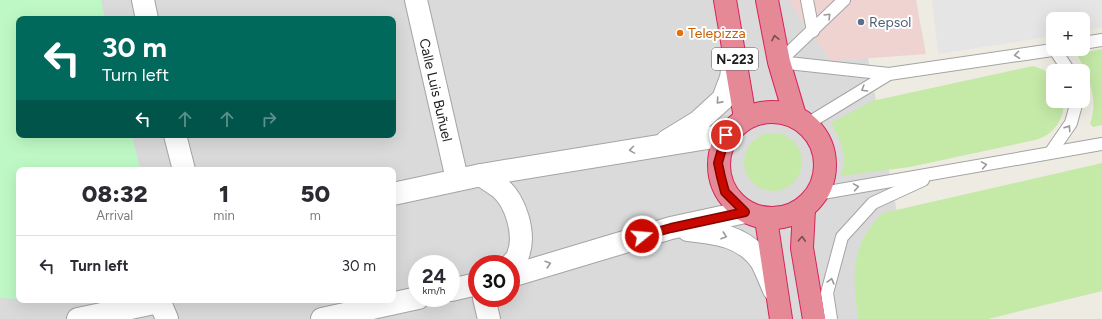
<!DOCTYPE html>
<html lang="en">
<head>
<meta charset="utf-8">
<style>
  body { margin:0; font-family:Figtree,sans-serif; background:#f2f2f3; color:#2b2b33; height:100vh; display:flex; flex-direction:column; font-size:15px; white-space:nowrap }
  * { box-sizing:border-box; margin:0 }
  p { font-size:13px; color:#7c7c81 }
  .icon { flex:none; width:22px; height:22px; fill:none; stroke:currentColor; stroke-width:2; stroke-linecap:round; stroke-linejoin:round }
  .map { position:relative; flex:1; overflow:hidden }
  .side { position:absolute; left:16px; top:167px; width:380px; height:136px; display:flex; flex-direction:column; background:#fff; border-radius:8px; box-shadow:0 4px 16px #0002 }
  .side>* { flex:none }
  .top-card { position:absolute; left:16px; top:16px; width:380px; height:122px; border-radius:8px; box-shadow:0 4px 16px #0002; background:#00695c; color:#fff; overflow:hidden }
  .controls { position:absolute; left:1046px; top:12px; display:grid; gap:8px }
  .controls a { display:grid; place-items:center; width:44px; height:44px; border-radius:8px; background:#fff; box-shadow:0 4px 16px #0002; font-size:20px }
  .speed { position:absolute; left:408px; top:255px; display:flex; gap:8px; font-size:20px; font-weight:700; text-align:center }
  .speed>* { display:grid; place-content:center; width:52px; height:52px; border-radius:50%; background:#fff; box-shadow:0 4px 16px #0002; line-height:1 }
  .speed small { font-size:10px; font-weight:400 }
  .speed .limit { border:6px solid #d22; background:#fff; color:#111 }
  .pin { position:absolute; display:grid; place-items:center; width:34px; height:34px; color:#fff; margin:-17px; border:2px solid #fff; border-radius:50%; box-shadow:0 1px 4px #0007 }
  .me { position:absolute; width:44px; margin:-22px; rotate:73deg; stroke-linejoin:round; filter:drop-shadow(0 0 3px #0008) }
  .turn { display:flex; align-items:center; gap:14px; height:84px; padding:0 20px; font-size:18px }
  .turn .icon { width:52px; height:52px; stroke-width:2.5 }
  .turn b { display:block; font-size:28px; line-height:34px }
  .lanes { display:flex; align-items:center; height:38px; padding:0 20px; background:#0003; justify-content:center; gap:20px; direction:ltr }
  .lanes .off { opacity:.35 }
  .eta { display:flex; justify-content:space-evenly; align-items:center; height:68px; text-align:center }
  .eta b { font-size:24px; font-weight:800; line-height:28px }
  ul { padding:0; list-style:none }
  li { display:flex; align-items:center; gap:12px; height:60px; padding:0 20px; border-top:1px solid #e1e1e2 }
  li div { flex:1 }
  li b { display:block; font-size:15px }
  li em { font-style:normal }
  .map>svg:first-child { display:block }
  .residential { fill:#dbdada; fill-rule:evenodd }
  .commercial { fill:#efd3d1 }
  .grass { fill:#c5e9a7 }
  .park { fill:#bef9c5 }
  .parking { fill:#e5e5e5 }
  .lines { fill:none; stroke-linecap:round; stroke-linejoin:round }
  .lane-casing { stroke:#a4a4a4; stroke-width:14 }
  .street-casing { stroke:#a4a4a4; stroke-width:24 }
  .highway-casing { stroke:#d8235a; stroke-width:24 }
  .lane { stroke:#fff; stroke-width:12 }
  .street { stroke:#fff; stroke-width:22 }
  .highway { stroke:#e68997; stroke-width:22 }
  .oneway { stroke:#999 }
  .oneway2 { stroke:#774e54 }
  .route-casing { stroke:#830500; stroke-width:10 }
  .route { stroke:#c90800; stroke-width:7 }
  .service-dot { fill:#5c6f8a; stroke:#fff; stroke-width:1.5 }
  .food-dot { fill:#e8710a; stroke:#fff; stroke-width:1.5 }
  .labels { text-anchor:middle; stroke-width:4; stroke-linejoin:round; paint-order:stroke }
  .shield { fill:#fff; stroke:#616161; stroke-width:1 }
  .shield-label { font-size:13px; font-weight:bold; fill:#1d1d1d }
  .service-label { font-size:14px; fill:#4e5e75; stroke:#fff; text-anchor:start }
  .food-label { font-size:14px; fill:#c56008; stroke:#fff; text-anchor:start }
  .street-label { font-size:14px; fill:#1d1d1d; stroke:#fff }
</style>
</head>
<body>
<div class="map">
<svg width="1102" height="319" viewBox="0 0 1102 319">
  <rect width="100%" height="100%" fill="#eeebe2"/>
  <path class="residential" d="M0 0H857L917 319H0ZM19 19H393V135H19ZM19 170H393V300H19ZM417 264H451V298H417ZM477 264H511V298H477Z"/>
  <polygon class="commercial" points="789,0 916,0 926,54 832,61 810,33"/>
  <g class="grass">
    <path d="M1102 49V125L1093 127 1090 124C1099 100 1089 78 1078 56L1080 53Z"/>
    <path d="M1033 66 1044 70 1053 77V101H1064C1064 120 1054 135 1035 140L910 167 841 176C848 155 841 142 831 123L872 101Z"/>
    <circle cx="773" cy="162" r="29"/>
    <path d="M1102 163V291L988 319H858C853 277 849 245 883 213Z"/>
  </g>
  <polygon class="park" points="0,0 101,0 105,19 19,19 19,135 132,135 140,170 19,170 19,299 0,298"/>
  <polygon class="parking" points="932,0 1102,0 1102,27 1083,31 1083,19 1053,19 1053,36 938,54"/>
  <g class="lines">
    <g class="lane-casing">
      <g id="lane">
        <polyline points="807,0 813,31"/>
        <polyline points="1083,43 1102,40"/>
        <polyline points="1055,50 1069,71"/>
        <polyline points="779,62 889,74"/>
        <polyline points="779,62 844,0"/>
        <polyline points="807,124 889,74 1059,49"/>
        <polyline points="1051,152 1071,123 1077,101"/>
        <polyline points="817,194 1102,144"/>
        <polyline points="831,319 827,293 842,237 873,203 923,180"/>
      </g>
    </g>
    <g class="street-casing">
      <g id="street">
        <polyline points="143,0 147,19"/>
        <polyline points="416,0 457,179"/>
        <polyline points="175,135 184,170"/>
        <polyline points="667,141 698,122 723,99 731,78 734,55"/>
        <polyline points="481,175 726,135"/>
        <path d="M393 194 481 175C487 179 493 183 499 187 516 201 526 234 518 255 517 259 513 262 511 265"/>
        <path d="M688 230C716 233 744 236 761 261 766 270 770 281 774 290"/>
        <polyline points="511,276 671,228 745,212"/>
        <polyline points="451,290 477,284"/>
        <polyline points="484,298 489,319"/>
        <polyline points="159,300 167,319"/>
        <polyline points="78,319 159,302"/>
        <polyline points="322,319 418,298"/>
      </g>
    </g>
    <g class="highway-casing">
      <g id="highway">
        <polyline points="725,0 745,118"/>
        <polyline points="767,0 779,62 795,116"/>
        <circle cx="772" cy="165" r="53"/>
        <polyline points="804,209 802,248 814,319"/>
        <polyline points="766,219 781,319"/>
      </g>
    </g>
    <use href="#lane" class="lane"/>
    <use href="#street" class="street"/>
    <use href="#highway" class="highway"/>
  </g>
  <defs><path id="oneway-chevron" d="M-2-3.5L2.5 0L-2 3.5" fill="none" stroke-width="1.6" stroke-linecap="round" stroke-linejoin="round"/></defs>
  <g class="oneway">
    <use href="#oneway-chevron" transform="translate(828 16) rotate(-45)"/>
    <use href="#oneway-chevron" transform="translate(1017 55) rotate(173)"/>
    <use href="#oneway-chevron" transform="translate(864 89) rotate(149)"/>
    <use href="#oneway-chevron" transform="translate(719 101) rotate(132)"/>
    <use href="#oneway-chevron" transform="translate(1068 128) rotate(-57)"/>
    <use href="#oneway-chevron" transform="translate(632 150) rotate(171)"/>
    <use href="#oneway-chevron" transform="translate(984 165) rotate(-10)"/>
    <use href="#oneway-chevron" transform="translate(856 187) rotate(-10)"/>
    <use href="#oneway-chevron" transform="translate(724 236) rotate(19)"/>
    <use href="#oneway-chevron" transform="translate(548 264) rotate(-17)"/>
    <use href="#oneway-chevron" transform="translate(831 281) rotate(-75)"/>
  </g>
  <g class="oneway2">
    <use href="#oneway-chevron" transform="translate(775 38) rotate(-102)"/>
    <use href="#oneway-chevron" transform="translate(802 239) rotate(-87)"/>
  </g>
  <g class="lines">
    <g class="route-casing">
      <polyline id="route" points="642,236 671,228 745,212 725,192 721,177 718,163 726,135"/>
    </g>
    <use href="#route" class="route"/>
  </g>
  <circle class="service-dot" cx="861" cy="22" r="4"/>
  <circle class="food-dot" cx="680" cy="33" r="4"/>
  <g class="labels">
    <rect class="shield" x="712" y="48" width="46" height="22" rx="3"/>
    <g class="shield-label">
      <text x="735" y="64">N-223</text>
    </g>
    <g class="service-label">
      <text x="869" y="27">Repsol</text>
    </g>
    <g class="food-label">
      <text x="688" y="38">Telepizza</text>
    </g>
    <g class="street-label">
      <text transform="translate(436 90) rotate(77)" y="5">Calle Luis Buñuel</text>
    </g>
  </g>
</svg>
<div class="controls">
<a>+</a>
<a>−</a>
</div>
<div class="speed"><div>24<small>km/h</small></div><div class="limit">30</div></div>
<div class="pin" style="left:726px;top:135px;background:#d93025"><svg class="icon" aria-label="arrive" viewBox="0 0 24 24"><path d="M6 21V4h12l-3 4 3 4H6"/></svg></div>
<svg class="me" style="left:642px;top:236px" viewBox="-20 -20 40 40"><circle r="17" fill="#c90800" stroke="#fff" stroke-width="3"/><path d="M0-11L8 9 0 5-8 9z" fill="#fff"/></svg>
<div class="top-card">
<div class="turn"><svg class="icon" aria-label="left" viewBox="0 0 24 24"><path d="M17 20v-9H6M10 6l-5 5 5 5"/></svg><div><b>30 m</b>Turn left</div></div>
<div class="lanes"><svg class="icon" aria-label="left" viewBox="0 0 24 24"><path d="M17 20v-9H6M10 6l-5 5 5 5"/></svg><svg class="icon off" aria-label="ahead" viewBox="0 0 24 24"><path d="M12 20V5M6 11l6-6 6 6"/></svg><svg class="icon off" aria-label="ahead" viewBox="0 0 24 24"><path d="M12 20V5M6 11l6-6 6 6"/></svg><svg class="icon off" aria-label="right" viewBox="0 0 24 24"><path d="M7 20v-9h11M14 6l5 5-5 5"/></svg></div>
</div>
<section class="side">
<div class="eta">
<div><b>08:32</b><p>Arrival</p></div>
<div><b>1</b><p>min</p></div>
<div><b>50</b><p>m</p></div>
</div>
<ul>
<li><svg class="icon" aria-label="left" viewBox="0 0 24 24"><path d="M17 20v-9H6M10 6l-5 5 5 5"/></svg><div><b>Turn left</b></div><em>30 m</em></li>
</ul>
</section>
</div>
</body>
</html>
